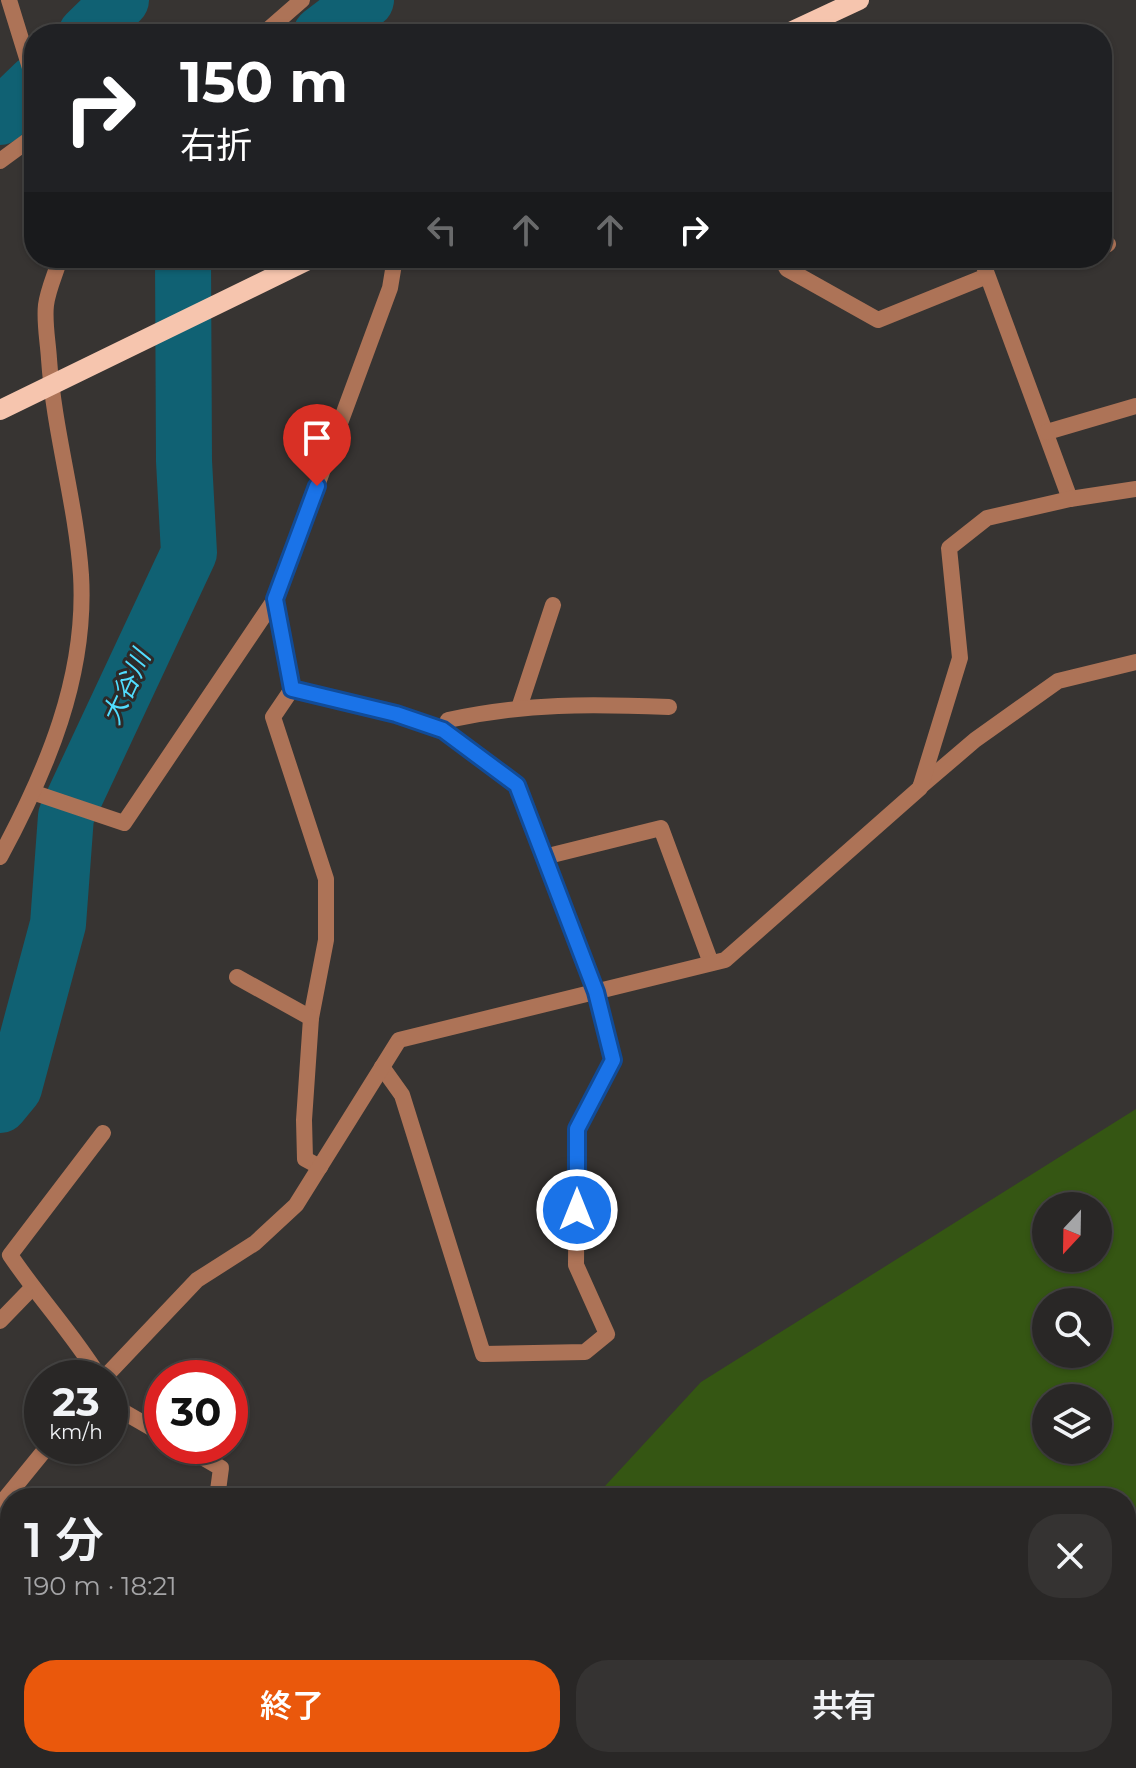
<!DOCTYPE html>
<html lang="ja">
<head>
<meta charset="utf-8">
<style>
  body { margin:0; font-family:Montserrat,"Noto Sans JP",sans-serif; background:#353332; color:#f1f3f6; height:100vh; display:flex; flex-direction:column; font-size:30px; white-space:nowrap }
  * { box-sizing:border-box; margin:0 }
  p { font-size:26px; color:#a5a5a7 }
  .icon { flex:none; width:44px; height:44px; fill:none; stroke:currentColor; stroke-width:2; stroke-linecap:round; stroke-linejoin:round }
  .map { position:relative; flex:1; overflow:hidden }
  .panel { position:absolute; left:0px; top:1488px; width:1136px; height:280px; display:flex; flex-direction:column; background:#292726; border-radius:32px 32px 0 0; box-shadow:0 2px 6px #0004,0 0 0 2px #454443 }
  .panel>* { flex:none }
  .banner { position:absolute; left:24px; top:24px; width:1088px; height:244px; border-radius:32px; box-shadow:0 2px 6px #0004,0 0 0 2px #454443; background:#202124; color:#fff; overflow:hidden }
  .needle { width:52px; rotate:202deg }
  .fabs { position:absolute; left:1032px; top:1192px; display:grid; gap:16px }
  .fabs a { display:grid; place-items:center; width:80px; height:80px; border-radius:50%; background:#292726; box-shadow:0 2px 6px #0004,0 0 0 2px #454443; font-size:40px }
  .speed { position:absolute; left:24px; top:1360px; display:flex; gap:16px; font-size:40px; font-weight:700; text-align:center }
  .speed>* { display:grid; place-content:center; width:104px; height:104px; border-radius:50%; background:#292726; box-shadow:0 2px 6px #0004,0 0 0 2px #454443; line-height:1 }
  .speed small { font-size:20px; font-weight:400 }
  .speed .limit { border:12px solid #d22; background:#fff; color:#111 }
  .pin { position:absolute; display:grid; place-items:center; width:68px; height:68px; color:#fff; margin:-82px -34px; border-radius:50% 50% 50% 0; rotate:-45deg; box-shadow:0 0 8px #0007 }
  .pin .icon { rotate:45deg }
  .me { position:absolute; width:88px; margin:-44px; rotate:0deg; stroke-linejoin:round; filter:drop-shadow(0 0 6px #0008) }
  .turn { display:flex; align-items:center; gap:28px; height:168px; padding:0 24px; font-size:36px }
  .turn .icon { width:104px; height:104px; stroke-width:2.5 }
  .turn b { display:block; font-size:56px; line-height:68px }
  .lanes { display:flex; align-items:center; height:76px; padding:0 24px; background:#0003; justify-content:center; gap:40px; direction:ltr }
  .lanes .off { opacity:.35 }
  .round { display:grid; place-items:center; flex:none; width:84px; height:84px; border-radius:32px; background:#353332 }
  .head { display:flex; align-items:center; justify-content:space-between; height:136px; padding:0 24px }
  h1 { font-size:48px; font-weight:600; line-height:60px }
  .primary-button { display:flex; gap:16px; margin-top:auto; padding:16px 24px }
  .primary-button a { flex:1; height:92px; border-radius:32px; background:#ea580c; color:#fff; font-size:32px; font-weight:600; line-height:92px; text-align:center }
  .primary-button a+a { background:#353332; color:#f1f3f6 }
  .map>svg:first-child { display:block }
  .green { fill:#355613; fill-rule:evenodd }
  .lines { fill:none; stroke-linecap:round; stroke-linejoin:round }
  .river { stroke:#106173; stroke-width:56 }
  .street { stroke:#ad7357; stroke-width:16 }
  .primary { stroke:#f6c5ae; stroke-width:20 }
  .route-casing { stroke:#114b97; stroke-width:20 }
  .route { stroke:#1a73e8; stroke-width:14 }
  .labels { text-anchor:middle; stroke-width:6; stroke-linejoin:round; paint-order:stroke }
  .water-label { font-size:26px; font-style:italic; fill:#51ddfe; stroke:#2d2a29 }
</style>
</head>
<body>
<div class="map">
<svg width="1136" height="1768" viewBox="0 0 1136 1768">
  <rect width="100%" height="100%" fill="#373432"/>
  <path class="green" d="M1136 1109V1768H341L351 1758H1126V1498H594L701 1382ZM1046 1206H1098V1258H1046ZM1046 1302H1098V1354H1046ZM1046 1398H1098V1450H1046Z"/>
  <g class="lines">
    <g class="river">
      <polyline points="86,34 121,0"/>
      <polyline points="321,34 366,0"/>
      <polyline points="0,117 34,84"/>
      <polyline points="0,1105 14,1088 58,924 66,816 189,553 184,461 183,258"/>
    </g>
    <g class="street">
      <polyline points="9,0 34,81"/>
      <polyline points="263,34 302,0"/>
      <polyline points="0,161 34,136"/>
      <polyline points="1102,247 1108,244"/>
      <polyline points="781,258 787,269 878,320 987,276"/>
      <polyline points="981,258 1070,499"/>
      <polyline points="1067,258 1069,261 1077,258"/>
      <polyline points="1047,432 1136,406"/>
      <polyline points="292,689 273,717 326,879 326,940 311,1018 304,1120 305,1159 320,1167"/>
      <polyline points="519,708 553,605"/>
      <path d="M443 730 448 720C526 703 590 704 669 707"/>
      <polyline points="920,787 975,740 1058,681 1136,662"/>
      <polyline points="35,793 124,823 275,599"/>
      <path d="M0 857C47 770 87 676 81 575 76 503 54 432 49 359 48 342 44 322 46 305 48 289 56 273 60 258"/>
      <polyline points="544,857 661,828 711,963"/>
      <polyline points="237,977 311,1018"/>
      <polyline points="382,1067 402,1095 483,1354 585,1352 607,1334 576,1265 577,1129 613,1060 596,992 517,785 443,730 396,714 292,689 275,599 390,288 395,258"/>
      <polyline points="0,1321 32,1288"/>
      <path d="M100 1378C73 1334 39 1298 10 1255L103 1133"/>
      <polyline points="104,1378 197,1280 255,1243 296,1205 399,1040 725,960 920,788 960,658 949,548 987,518 1070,499 1136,489"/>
      <polyline points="110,1404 162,1434"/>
      <polyline points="183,1446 221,1468 217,1498"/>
      <polyline points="0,1505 48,1446"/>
      <polyline points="75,1768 77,1758"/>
    </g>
    <g class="primary">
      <polyline points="786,34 859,0"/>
      <polyline points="0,410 312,258"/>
    </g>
  </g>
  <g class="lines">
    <g class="route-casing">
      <polyline id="route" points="317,486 275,599 292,689 396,714 443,730 517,785 596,992 613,1060 577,1129 577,1210"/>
    </g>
    <use href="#route" class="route"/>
  </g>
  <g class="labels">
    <g class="water-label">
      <text transform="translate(126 687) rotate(-65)" y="9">大谷川</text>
    </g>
  </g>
</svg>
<div class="fabs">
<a><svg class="needle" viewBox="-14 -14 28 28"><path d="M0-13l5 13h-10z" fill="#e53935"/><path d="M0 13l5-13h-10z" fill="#a5a5a7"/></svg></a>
<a><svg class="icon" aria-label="search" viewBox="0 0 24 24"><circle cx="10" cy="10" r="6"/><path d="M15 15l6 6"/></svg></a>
<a><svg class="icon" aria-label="layers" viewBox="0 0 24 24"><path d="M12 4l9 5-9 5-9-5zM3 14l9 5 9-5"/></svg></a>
</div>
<div class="speed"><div>23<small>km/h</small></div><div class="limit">30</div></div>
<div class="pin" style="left:317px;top:486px;background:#d93025"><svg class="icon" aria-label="arrive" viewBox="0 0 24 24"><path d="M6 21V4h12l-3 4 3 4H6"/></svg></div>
<svg class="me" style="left:577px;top:1210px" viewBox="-20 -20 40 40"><circle r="17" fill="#1a73e8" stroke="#fff" stroke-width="3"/><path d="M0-11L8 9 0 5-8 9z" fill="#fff"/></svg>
<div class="banner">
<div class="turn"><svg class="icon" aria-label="right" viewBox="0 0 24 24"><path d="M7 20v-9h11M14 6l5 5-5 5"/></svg><div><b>150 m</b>右折</div></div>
<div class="lanes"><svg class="icon off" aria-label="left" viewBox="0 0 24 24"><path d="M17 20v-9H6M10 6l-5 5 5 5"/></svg><svg class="icon off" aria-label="ahead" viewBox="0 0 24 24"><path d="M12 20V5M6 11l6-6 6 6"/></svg><svg class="icon off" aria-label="ahead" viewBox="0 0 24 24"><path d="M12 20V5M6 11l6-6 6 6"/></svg><svg class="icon" aria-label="right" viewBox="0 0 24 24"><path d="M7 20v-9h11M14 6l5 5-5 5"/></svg></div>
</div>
<section class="panel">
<div class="head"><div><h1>1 分</h1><p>190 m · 18:21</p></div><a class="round"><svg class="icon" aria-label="close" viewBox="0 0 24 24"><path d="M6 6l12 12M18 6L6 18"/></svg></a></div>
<div class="primary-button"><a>終了</a><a>共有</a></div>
</section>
</div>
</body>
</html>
